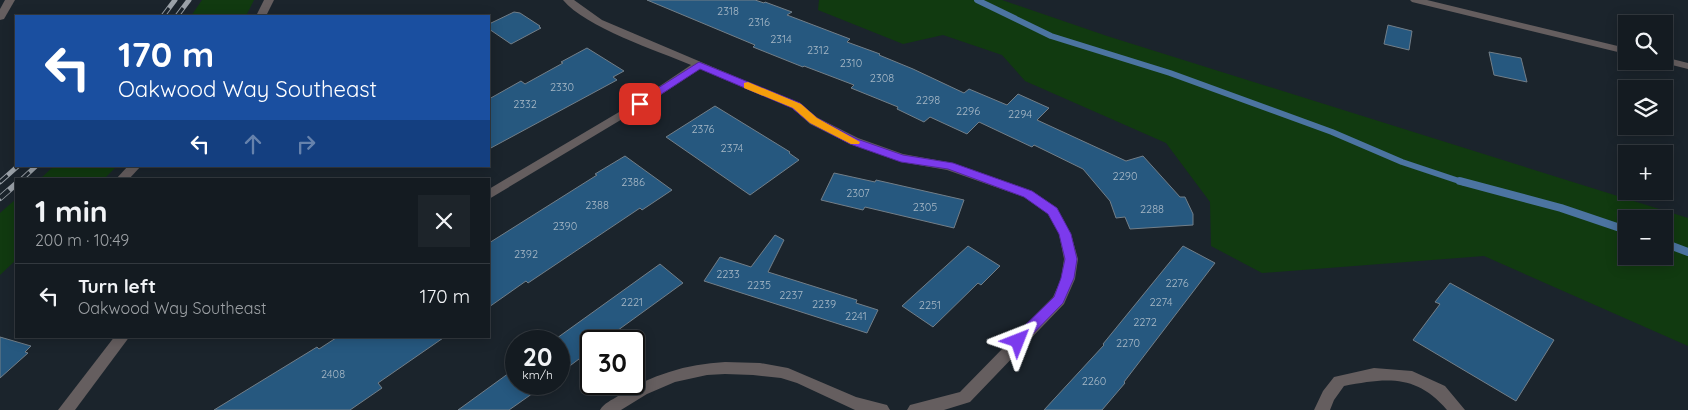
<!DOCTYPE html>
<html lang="en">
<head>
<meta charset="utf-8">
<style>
  body { margin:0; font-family:Quicksand,sans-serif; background:#1d242a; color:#f1f3f6; height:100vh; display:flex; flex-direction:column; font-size:19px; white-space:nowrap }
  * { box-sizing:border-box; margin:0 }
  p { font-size:16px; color:#9da1a5 }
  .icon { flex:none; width:28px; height:28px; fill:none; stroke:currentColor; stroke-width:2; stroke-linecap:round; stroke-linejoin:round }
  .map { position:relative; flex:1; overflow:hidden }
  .side { position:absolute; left:15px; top:178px; width:475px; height:160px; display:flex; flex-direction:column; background:#141b21; border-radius:0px; box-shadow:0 2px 12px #0003,0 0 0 1px #33393f }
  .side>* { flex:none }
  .top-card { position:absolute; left:15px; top:15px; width:475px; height:152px; border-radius:0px; box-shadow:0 2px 12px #0003,0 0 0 1px #33393f; background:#1a4fa0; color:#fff; overflow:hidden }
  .controls { position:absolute; left:1618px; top:15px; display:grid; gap:10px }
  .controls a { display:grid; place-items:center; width:55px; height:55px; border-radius:0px; background:#141b21; box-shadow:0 2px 12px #0003,0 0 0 1px #33393f; font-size:25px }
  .speed { position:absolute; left:505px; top:330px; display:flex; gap:10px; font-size:25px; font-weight:700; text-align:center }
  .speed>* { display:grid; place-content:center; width:65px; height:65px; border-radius:50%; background:#141b21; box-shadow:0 2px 12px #0003,0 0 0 1px #33393f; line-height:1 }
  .speed small { font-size:12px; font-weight:400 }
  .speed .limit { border:2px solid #111; border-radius:8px; background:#fff; color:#111 }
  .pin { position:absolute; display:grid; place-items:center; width:42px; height:42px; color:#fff; margin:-21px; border-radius:10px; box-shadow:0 2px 8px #0006 }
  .me { position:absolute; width:55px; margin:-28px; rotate:45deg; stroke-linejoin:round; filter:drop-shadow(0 0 4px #0008) }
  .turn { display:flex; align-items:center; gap:18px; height:105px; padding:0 20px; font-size:22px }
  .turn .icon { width:65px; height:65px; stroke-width:2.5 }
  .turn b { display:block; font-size:35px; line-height:42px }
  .lanes { display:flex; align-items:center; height:48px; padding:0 20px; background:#0003; justify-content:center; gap:25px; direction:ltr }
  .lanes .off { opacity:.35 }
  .round { display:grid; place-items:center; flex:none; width:52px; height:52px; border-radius:0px; background:#1d242a }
  .head { display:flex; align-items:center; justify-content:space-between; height:85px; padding:0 20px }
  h1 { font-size:30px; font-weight:700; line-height:38px }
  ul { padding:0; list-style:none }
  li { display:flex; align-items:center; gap:15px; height:65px; padding:0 20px; border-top:1px solid #33393f }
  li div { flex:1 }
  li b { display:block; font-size:19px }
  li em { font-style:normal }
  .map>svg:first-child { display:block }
  .green { fill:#113a10; fill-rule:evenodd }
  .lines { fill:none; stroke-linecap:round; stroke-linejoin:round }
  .stream-far1 { stroke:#4c74a1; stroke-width:6 }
  .stream { stroke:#4c74a1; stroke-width:8 }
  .building { fill:#26587f; stroke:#727e88 }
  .minor { fill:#655e5f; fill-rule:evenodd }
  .rail-far1-casing { stroke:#9ba2a9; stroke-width:5 }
  .rail-casing { stroke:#9ba2a9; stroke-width:6 }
  .rail-far1 { stroke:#1b242c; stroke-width:3; stroke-dasharray:10; stroke-linecap:butt }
  .rail { stroke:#1b242c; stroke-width:4.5; stroke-dasharray:12; stroke-linecap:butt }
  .route { fill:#7c3aed; stroke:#51269a }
  .slow { fill:#f59e0b }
  .labels { text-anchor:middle; stroke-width:4; stroke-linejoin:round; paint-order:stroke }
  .number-label { font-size:11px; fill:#a7b8c6 }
</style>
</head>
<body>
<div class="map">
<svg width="1688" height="410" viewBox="0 0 1688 410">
  <rect width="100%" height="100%" fill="#1b242c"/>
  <g class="green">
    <polygon points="202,0 254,0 246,16 191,16"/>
    <path d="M819 0H1002L1107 36 1688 218V346L1484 256 1262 273 1211 246 1210 202 1166 143 1025 81 1002 55 943 35 903 44 818 10ZM1626 219H1664V256H1626Z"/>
    <polygon points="54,166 117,166 104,179 40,179"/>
    <polygon points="16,199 16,260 0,275 0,213"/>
  </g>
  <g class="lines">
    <polyline class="stream-far1" points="977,0 1051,36 1170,73 1332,132 1402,162 1465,183"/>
    <g class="stream">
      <polyline points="1460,181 1561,208 1626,230"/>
      <polyline points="1664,243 1688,252"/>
    </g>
  </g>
  <g class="building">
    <polygon points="647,0 755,0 764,3 765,2 792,12 787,15 850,39 847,42 880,54 879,55 913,69 964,93 969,89 1007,105 1018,94 1049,108 1037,120 1126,161 1143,156 1180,197 1185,197 1193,214 1193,225 1130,229 1125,217 1116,218 1110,201 1083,169 1034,145 1032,147 979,122 967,134 930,117 924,122 897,109 898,107 851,88 854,85 804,66 803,67 753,47 755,45"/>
    <polygon points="514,12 520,13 540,26 539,27 541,28 511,44 489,29 489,24"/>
    <polygon points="1388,25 1412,31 1409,50 1384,44"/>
    <polygon points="587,48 624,71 613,77 617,80 489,149 489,99 521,81 525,84 563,63 561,62"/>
    <polygon points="1489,52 1521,58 1527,82 1494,75"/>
    <polygon points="715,106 790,152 789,153 799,160 750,195 666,137"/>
    <polygon points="625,156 672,190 642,210 640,208 528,283 526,281 489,307 489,243 597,175 595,174"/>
    <polygon points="834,173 875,182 876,180 964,200 954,228 865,207 863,210 821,200"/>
    <polygon points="775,235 784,240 768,272 857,300 856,303 878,310 867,333 704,281 720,257 751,267"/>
    <polygon points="968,246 1000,266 981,285 978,283 933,327 902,306"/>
    <polygon points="1183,246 1215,263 1124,382 1125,383 1102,410 1044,410 1104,345 1103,344"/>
    <polygon points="660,264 683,283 603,341 591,341 591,350 559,374 559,339 557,338"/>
    <polygon points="1450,283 1554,340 1516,401 1413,340 1440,304 1435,302"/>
    <polygon points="339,336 446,336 378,383 382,388 350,410 214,410 317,347 319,349"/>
    <polygon points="0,337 31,346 25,352 28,353 0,378"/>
    <polygon points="516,368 516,384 546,384 509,410 458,410"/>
  </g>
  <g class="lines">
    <g class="minor">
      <polygon points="5,0 15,0 4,19 0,20 0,9"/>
      <polygon points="264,0 274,0 266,16 256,16"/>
      <path d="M563 0H574L602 20 800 104 818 118 858 138 903 154 953 163 1032 191 1057 208 1071 234 1078 259 1075 279 1064 304 970 402 944 410H907L910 405 960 392 1053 297 1061 279 1064 259 1059 234 1048 214 1024 197 947 170 901 162 850 144 810 124 792 108 700 69 644 106 489 199V189L636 102 691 65C658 51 585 27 563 0Z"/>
      <polygon points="1410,0 1427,0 1626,48 1626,54 1412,2"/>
      <polygon points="1664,57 1688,63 1688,69 1660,62 1664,61"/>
      <polygon points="128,166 141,166 129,179 116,179"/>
      <polygon points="115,336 130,336 75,410 58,410"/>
      <path d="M725 362 760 363 788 368 856 397 887 405 890 410H855L797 383 781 378 753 375 725 374 707 375 675 382 647 394 621 410H600C604 403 612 400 618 396 651 375 686 364 725 362Z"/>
      <path d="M1374 368 1412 371 1445 386 1465 410H1447C1416 374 1387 378 1344 386L1334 400 1330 410H1314L1323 391 1334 377Z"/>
    </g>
    <g class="rail-far1-casing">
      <g id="rail-far1">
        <polyline points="163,16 175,0"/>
        <polyline points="177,16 189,0"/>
        <polyline points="22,179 36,166"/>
        <polyline points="0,182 18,166"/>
      </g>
    </g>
    <g class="rail-casing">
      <polyline id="rail" points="0,198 16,184"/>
    </g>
    <use href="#rail-far1" class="rail-far1"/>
    <use href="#rail" class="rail"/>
  </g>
  <polygon class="route" points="699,62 800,103 817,118 857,139 903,155 953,163 1032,191 1057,208 1071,234 1077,259 1074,278 1063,303 1022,345 1018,346 1013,345 1011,341 1013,337 1054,297 1061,278 1065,259 1059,234 1048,214 1024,197 948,169 901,162 850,144 810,123 792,108 700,69 643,106 636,106 636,102"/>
  <polygon class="slow" points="748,82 801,104 817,118 860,142 859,144 851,144 810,123 793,108 744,88 744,83"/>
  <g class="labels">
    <g class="number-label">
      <text x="728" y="15">2318</text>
      <text x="759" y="26">2316</text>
      <text x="781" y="43">2314</text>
      <text x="818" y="54">2312</text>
      <text x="851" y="67">2310</text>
      <text x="882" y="82">2308</text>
      <text x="562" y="91">2330</text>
      <text x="928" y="104">2298</text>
      <text x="525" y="108">2332</text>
      <text x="968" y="115">2296</text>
      <text x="1020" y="118">2294</text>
      <text x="703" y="133">2376</text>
      <text x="732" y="152">2374</text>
      <text x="1125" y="180">2290</text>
      <text x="633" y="186">2386</text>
      <text x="858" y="197">2307</text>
      <text x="597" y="209">2388</text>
      <text x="925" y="211">2305</text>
      <text x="1152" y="213">2288</text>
      <text x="565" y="230">2390</text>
      <text x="526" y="258">2392</text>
      <text x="728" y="278">2233</text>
      <text x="1177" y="287">2276</text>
      <text x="759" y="289">2235</text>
      <text x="791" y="299">2237</text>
      <text x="632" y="306">2221</text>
      <text x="1161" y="306">2274</text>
      <text x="824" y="308">2239</text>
      <text x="930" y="309">2251</text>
      <text x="856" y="320">2241</text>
      <text x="1145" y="326">2272</text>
      <text x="1128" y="347">2270</text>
      <text x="333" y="378">2408</text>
      <text x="1094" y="385">2260</text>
    </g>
  </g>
</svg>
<div class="controls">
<a><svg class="icon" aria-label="search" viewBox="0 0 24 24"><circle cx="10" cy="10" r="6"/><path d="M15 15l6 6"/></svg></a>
<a><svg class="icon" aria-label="layers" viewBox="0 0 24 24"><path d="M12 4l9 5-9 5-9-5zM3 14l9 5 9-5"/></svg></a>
<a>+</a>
<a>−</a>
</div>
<div class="speed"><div>20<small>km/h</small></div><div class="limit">30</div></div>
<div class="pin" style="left:640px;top:104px;background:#d93025"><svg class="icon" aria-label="arrive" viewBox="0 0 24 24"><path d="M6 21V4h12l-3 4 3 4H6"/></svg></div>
<svg class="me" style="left:1018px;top:341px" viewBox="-20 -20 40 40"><path d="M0-17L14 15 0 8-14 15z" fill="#7c3aed" stroke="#fff" stroke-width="4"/></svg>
<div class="top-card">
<div class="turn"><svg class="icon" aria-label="left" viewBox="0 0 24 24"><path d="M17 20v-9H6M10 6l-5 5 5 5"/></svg><div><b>170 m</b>Oakwood Way Southeast</div></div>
<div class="lanes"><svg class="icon" aria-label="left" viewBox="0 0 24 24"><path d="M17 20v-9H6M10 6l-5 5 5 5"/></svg><svg class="icon off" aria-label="ahead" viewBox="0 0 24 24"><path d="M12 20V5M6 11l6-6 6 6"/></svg><svg class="icon off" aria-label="right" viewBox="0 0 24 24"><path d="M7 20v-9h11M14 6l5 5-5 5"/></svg></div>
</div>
<section class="side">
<div class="head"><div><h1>1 min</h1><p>200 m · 10:49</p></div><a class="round"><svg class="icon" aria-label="close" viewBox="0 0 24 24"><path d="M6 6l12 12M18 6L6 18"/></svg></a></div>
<ul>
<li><svg class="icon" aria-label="left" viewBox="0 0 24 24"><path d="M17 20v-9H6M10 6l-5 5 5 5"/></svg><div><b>Turn left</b><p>Oakwood Way Southeast</p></div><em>170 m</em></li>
</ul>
</section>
</div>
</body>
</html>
